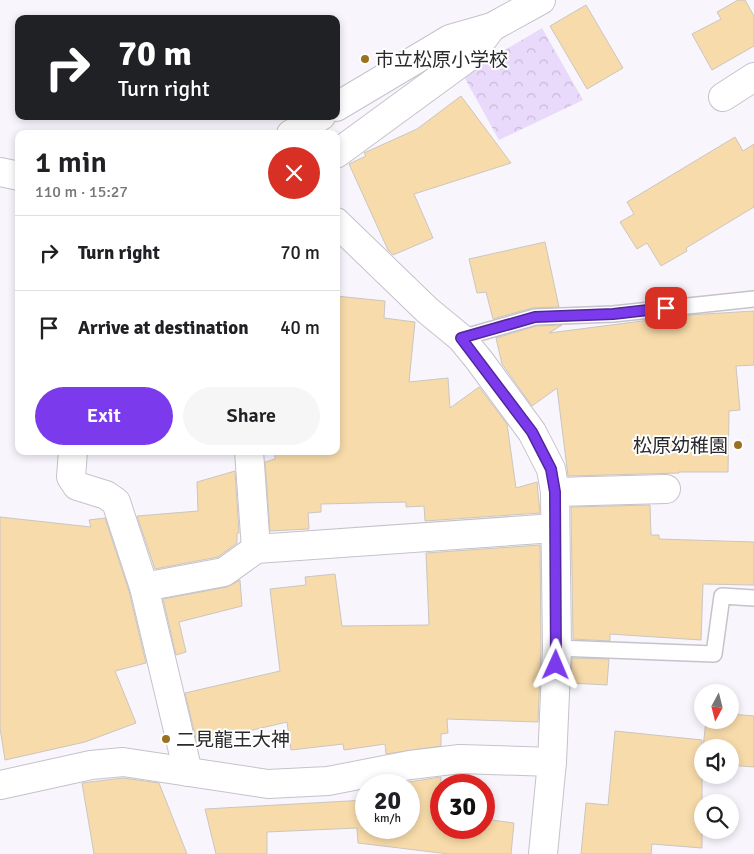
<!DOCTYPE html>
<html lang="en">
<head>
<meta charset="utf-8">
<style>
  body { margin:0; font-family:Signika,"Noto Sans JP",sans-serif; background:#f6f6f6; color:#202124; height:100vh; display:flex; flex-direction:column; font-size:19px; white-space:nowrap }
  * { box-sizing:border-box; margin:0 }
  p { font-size:16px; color:#757577 }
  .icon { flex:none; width:28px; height:28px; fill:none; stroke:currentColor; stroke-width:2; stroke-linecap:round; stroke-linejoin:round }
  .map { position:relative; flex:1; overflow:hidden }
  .side { position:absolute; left:15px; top:130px; width:325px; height:325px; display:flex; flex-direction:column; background:#fff; border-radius:10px; box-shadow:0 2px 8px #0003 }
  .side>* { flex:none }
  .banner { position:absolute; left:15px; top:15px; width:325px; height:105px; border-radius:10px; box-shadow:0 2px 8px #0003; background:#202124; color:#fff; overflow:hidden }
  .needle { width:32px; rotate:187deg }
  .controls { position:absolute; left:694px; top:684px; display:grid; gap:10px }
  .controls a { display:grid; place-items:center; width:45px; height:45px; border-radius:50%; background:#fff; box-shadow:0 2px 8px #0003; font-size:25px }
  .speed { position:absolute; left:355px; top:774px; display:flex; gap:10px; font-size:25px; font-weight:700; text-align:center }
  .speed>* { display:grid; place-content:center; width:65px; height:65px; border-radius:50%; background:#fff; box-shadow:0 2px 8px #0003; line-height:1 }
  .speed small { font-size:12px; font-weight:400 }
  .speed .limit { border:8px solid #d22; background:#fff; color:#111 }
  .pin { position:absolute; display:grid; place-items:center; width:42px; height:42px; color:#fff; margin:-21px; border-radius:10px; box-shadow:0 2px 8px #0006 }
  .me { position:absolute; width:55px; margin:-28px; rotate:1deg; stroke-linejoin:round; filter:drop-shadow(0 0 4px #0008) }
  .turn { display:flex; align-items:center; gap:18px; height:105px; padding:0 20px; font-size:22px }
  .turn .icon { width:65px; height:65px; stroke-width:2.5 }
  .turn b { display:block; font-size:35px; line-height:42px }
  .round { display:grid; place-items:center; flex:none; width:52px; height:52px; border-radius:26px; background:#f6f6f6 }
  .head { display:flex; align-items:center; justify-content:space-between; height:85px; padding:0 20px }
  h1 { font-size:30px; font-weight:600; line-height:38px }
  .primary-button { display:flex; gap:10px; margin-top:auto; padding:10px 20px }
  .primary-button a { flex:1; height:58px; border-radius:30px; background:#7c3aed; color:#fff; font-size:20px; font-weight:600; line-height:58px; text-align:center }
  .primary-button a+a { background:#f6f6f6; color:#202124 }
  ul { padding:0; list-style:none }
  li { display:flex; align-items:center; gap:15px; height:75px; padding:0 20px; border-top:1px solid #e0e0e0 }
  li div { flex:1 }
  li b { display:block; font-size:19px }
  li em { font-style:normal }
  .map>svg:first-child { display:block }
  .park { fill:url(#park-crowns) }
  .building { fill:#f7dbaa; stroke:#cbc6bf }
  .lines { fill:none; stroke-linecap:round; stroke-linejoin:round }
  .lane-casing { stroke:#c6c2ca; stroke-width:18 }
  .street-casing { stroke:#c6c2ca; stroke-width:30 }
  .lane { stroke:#fff; stroke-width:15 }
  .street { stroke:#fff; stroke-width:28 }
  .route-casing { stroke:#51269a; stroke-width:12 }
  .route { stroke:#7c3aed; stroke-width:9 }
  .poi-dot { fill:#9a721f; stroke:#fff; stroke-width:2 }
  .labels { text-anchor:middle; stroke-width:4; stroke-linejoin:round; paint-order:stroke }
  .poi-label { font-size:19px; fill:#2a292c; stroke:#fff; text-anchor:start }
</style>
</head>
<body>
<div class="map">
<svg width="754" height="854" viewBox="0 0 754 854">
  <defs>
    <pattern id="park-crowns" width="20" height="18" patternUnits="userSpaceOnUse" patternTransform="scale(1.25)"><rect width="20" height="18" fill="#e9d9fb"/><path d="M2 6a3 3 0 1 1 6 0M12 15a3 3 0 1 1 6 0" fill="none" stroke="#c8bad7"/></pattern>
  </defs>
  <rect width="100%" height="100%" fill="#f9f5fd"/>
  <polygon class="park" points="542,28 583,100 499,140 463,75"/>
  <g class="building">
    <polygon points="738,0 745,0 754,16 754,46 712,70 692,34 721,19 717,12"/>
    <polygon points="586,5 623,68 587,89 550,26"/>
    <polygon points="461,96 511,163 414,194 433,238 393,255 388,250 349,164 366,156 364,153 417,129"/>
    <polygon points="735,137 743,151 754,144 754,207 686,248 687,251 661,266 647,243 637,249 620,222 634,214 627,202"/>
    <polygon points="545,242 559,307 532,308 493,319 486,292 477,293 469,259"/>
    <polygon points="336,296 385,301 384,318 415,322 409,382 448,378 450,408 479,387 507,424 516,488 537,482 540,513 425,521 424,506 406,507 406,502 321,504 321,512 308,513 309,529 270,531 265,462 275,459 275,451 336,451"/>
    <polygon points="754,311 754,365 736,366 740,410 729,411 728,472 679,472 679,473 568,476 557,388 532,406 502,364 496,338 536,326 562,325 549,333 689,315"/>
    <polygon points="235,471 239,533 237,533 237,543 218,557 155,569 137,516 198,511 197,482"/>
    <polygon points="650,505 651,535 659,535 659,539 754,542 754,585 703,584 701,640 610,634 610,641 573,639 571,507"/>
    <polygon points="0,517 91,527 89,520 105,518 129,591 146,663 115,671 136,723 85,742 5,760 0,728"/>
    <polygon points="540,545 541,648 538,722 447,719 448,733 441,734 441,746 386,754 385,744 344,750 343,744 291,750 287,722 197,743 185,693 280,671 270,589 306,585 305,577 335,574 342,626 429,625 426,553"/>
    <polygon points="240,580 242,606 179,622 186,652 176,655 163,599 227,587"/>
    <polygon points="572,658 609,659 607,685 571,683"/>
    <polygon points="730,714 754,716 754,767 730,765 730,748 703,748 706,720 730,720"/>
    <polygon points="615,731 702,740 702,848 652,844 651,854 581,854 586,803 608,805"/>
    <polygon points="441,777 441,828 484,828 484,819 514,823 511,854 449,854 358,843 357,828 267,832 267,854 216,854 205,809 366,800 366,828 409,828 409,785 389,785"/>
    <polygon points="123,778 159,783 187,854 94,854 82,783"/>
  </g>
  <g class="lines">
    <g class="lane-casing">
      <g id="lane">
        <polyline points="461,338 535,317 613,314 754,299"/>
        <polyline points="557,648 714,654 722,596 754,598"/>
      </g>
    </g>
    <g class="street-casing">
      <g id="street">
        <polyline points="723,97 754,77"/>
        <polyline points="336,107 450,39 492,27 541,0"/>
        <polyline points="291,134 321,116"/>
        <polyline points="336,154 470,56 492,27"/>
        <polyline points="0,172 19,176"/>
        <polyline points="336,222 427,310 461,338 479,360 532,432 551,469 555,492 557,648 552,762 543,854"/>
        <polyline points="73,451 71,477 77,486 106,495 116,502 144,587 188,772"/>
        <polyline points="249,451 256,549"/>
        <polyline points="555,492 666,489"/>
        <polyline points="144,587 224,572 256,549 555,528"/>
        <polyline points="0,785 91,765 123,762 268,784 328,781 410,765 460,759 552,762"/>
      </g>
    </g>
    <use href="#lane" class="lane"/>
    <use href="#street" class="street"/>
  </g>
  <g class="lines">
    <g class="route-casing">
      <polyline id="route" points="556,665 555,492 551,469 532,432 461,338 535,317 613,314 666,308"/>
    </g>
    <use href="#route" class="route"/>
  </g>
  <g class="poi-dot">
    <circle cx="365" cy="59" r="5"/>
    <circle cx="738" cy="445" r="5"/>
    <circle cx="166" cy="739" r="5"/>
  </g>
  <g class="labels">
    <g class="poi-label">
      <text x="375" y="66">市立松原小学校</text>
      <text x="728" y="452" text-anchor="end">松原幼稚園</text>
      <text x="176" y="746">二見龍王大神</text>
    </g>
  </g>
</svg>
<div class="controls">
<a><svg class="needle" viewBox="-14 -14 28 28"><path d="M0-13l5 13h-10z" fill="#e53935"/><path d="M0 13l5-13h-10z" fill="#757577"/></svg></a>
<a><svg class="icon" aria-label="sound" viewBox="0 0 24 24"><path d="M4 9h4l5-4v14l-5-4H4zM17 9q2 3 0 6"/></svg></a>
<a><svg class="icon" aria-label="search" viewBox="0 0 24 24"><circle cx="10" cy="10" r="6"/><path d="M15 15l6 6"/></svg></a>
</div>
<div class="speed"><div>20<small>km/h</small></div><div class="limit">30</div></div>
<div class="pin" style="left:666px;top:308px;background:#d93025"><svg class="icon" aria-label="arrive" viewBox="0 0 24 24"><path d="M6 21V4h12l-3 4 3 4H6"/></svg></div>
<svg class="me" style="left:556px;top:665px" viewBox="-20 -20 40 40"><path d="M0-17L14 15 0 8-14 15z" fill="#7c3aed" stroke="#fff" stroke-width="4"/></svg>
<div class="banner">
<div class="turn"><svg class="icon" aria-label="right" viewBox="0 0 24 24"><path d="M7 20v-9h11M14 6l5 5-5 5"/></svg><div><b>70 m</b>Turn right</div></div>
</div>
<section class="side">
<div class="head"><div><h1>1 min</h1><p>110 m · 15:27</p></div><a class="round" style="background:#d93025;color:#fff"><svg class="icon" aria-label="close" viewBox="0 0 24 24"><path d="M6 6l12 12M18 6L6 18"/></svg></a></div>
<ul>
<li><svg class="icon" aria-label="right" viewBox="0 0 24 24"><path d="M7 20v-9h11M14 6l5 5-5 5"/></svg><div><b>Turn right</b></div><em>70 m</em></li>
<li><svg class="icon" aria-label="arrive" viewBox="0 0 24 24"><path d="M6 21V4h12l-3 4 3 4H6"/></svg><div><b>Arrive at destination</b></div><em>40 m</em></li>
</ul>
<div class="primary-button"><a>Exit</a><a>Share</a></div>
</section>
</div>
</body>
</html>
